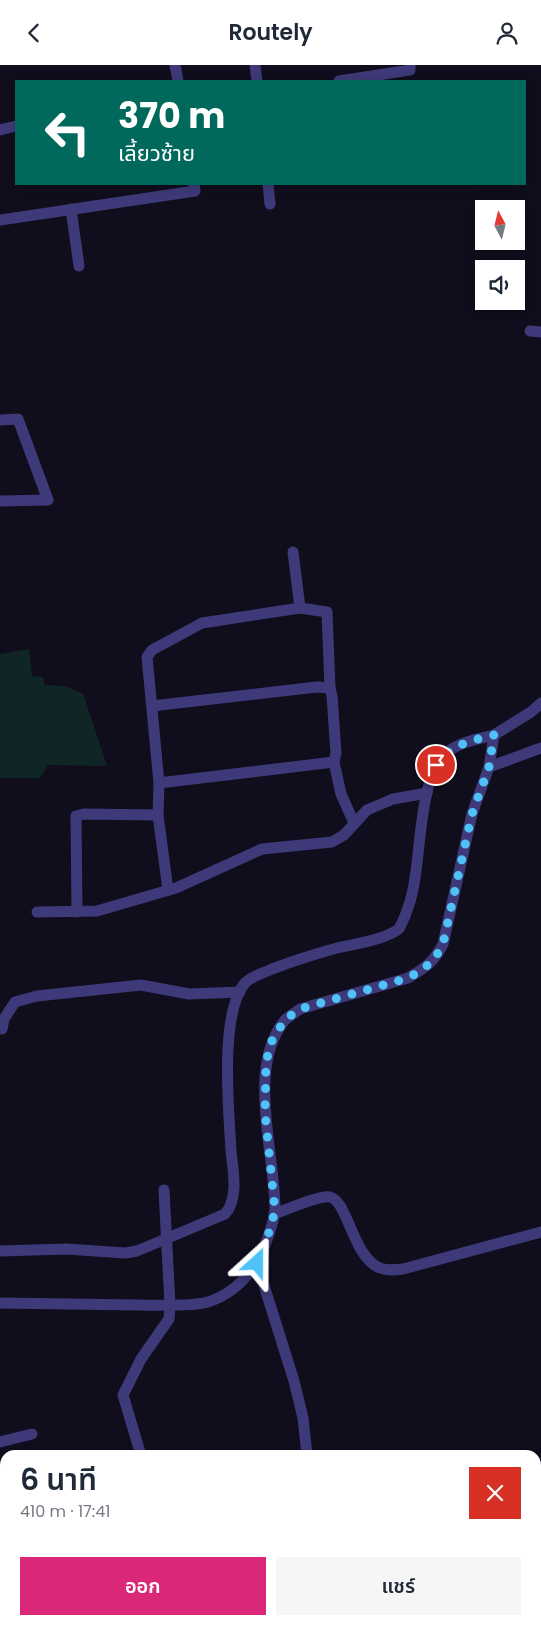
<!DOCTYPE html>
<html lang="th">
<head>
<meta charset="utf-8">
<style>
  body { margin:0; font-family:Poppins,"Noto Sans Thai",sans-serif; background:#f6f6f7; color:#1f2937; height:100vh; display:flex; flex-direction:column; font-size:19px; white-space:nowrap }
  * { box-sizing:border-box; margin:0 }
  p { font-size:16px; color:#747a83 }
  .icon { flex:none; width:28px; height:28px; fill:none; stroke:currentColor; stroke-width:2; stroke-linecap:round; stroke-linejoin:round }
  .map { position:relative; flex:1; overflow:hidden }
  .drawer { position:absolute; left:0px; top:1385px; width:541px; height:175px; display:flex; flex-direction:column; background:#fff; border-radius:15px 15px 0 0; box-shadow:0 2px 12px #0003 }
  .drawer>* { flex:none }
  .banner { position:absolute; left:15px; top:15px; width:511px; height:105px; border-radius:0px; box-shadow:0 2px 12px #0003; background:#00695c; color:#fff; overflow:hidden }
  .needle { width:32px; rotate:353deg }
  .controls { position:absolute; left:475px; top:135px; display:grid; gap:10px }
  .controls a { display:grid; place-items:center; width:50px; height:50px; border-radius:0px; background:#fff; box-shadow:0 2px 12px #0003; font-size:25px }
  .pin { position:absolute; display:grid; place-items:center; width:42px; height:42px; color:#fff; margin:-21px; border:2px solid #fff; border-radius:50%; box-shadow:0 1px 5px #0007 }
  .me { position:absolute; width:55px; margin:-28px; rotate:24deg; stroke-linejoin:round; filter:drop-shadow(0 0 4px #0008) }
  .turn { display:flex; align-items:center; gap:18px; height:105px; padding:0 20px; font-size:22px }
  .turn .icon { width:65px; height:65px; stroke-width:2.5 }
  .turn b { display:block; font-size:35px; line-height:42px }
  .round { display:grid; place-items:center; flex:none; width:52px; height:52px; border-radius:0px; background:#f6f6f7 }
  .head { display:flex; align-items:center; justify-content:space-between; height:85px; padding:0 20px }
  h1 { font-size:30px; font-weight:600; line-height:38px }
  .cta { display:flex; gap:10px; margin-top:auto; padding:10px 20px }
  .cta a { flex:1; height:58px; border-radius:0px; background:#db2777; color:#fff; font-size:20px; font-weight:600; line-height:58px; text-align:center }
  .cta a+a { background:#f6f6f7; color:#1f2937 }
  header { display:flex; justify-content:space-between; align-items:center; height:65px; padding:0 20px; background:#fff; font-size:22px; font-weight:600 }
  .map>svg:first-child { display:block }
  .green { fill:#102626 }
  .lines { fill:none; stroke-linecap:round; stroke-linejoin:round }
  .minor { stroke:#3e3a79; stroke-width:11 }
  .route { stroke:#4fc3f7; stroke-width:9; stroke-dasharray:0 16.2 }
</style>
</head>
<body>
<header><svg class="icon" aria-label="back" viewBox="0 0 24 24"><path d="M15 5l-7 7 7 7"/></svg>Routely<svg class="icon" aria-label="person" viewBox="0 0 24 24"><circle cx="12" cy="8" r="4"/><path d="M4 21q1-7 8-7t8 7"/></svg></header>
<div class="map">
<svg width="541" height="1560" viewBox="0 0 541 1560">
  <rect width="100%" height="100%" fill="#100d1d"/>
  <polygon class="green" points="29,584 32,611 43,612 45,620 65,621 83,629 107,701 48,700 40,713 0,713 0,589"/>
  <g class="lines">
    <g class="minor">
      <polyline points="175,0 178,16"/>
      <polyline points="255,0 257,16"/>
      <polyline points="339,16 410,5 410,0"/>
      <polyline points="0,65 16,61"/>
      <polyline points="268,119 270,139"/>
      <polyline points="71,144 79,201"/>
      <polyline points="0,155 195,126 194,119"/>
      <polyline points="530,266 541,267"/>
      <polyline points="0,355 18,354 48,435 0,436"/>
      <polyline points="293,487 300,543"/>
      <polyline points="152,641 317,622 330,623"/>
      <polyline points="489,702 541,683"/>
      <polyline points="159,718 334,697"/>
      <polyline points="168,825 158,750 159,718 147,592 152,585 202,558 300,543 327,547 330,623 332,631 336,688 334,697 341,729 354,758"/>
      <polyline points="37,847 97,846 176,823 262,784 332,777 344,770 367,745 393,734 427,728"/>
      <polyline points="77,847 76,751 84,749 158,750"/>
      <polyline points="2,964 4,954 15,937 37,931 141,920 189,929 240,927"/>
      <path d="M274 1149C286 1145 319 1130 330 1132 348 1136 353 1193 380 1203 387 1206 395 1205 403 1204L541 1167"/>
      <path d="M0 1186 66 1184 125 1188 137 1186 225 1149C239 1133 233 1106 231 1086 229 1047 219 949 245 918 252 911 263 908 272 904 293 896 315 889 337 883 358 878 381 876 399 864 408 847 414 825 416 806 420 778 423 707 445 689 459 677 477 674 494 670"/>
      <polyline points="257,1198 294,1316 303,1353 307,1390"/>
      <path d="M0 1238C46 1239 91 1239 137 1240 155 1240 192 1242 208 1237 242 1226 260 1198 270 1166 272 1159 275 1151 275 1144 275 1088 246 1002 285 955 289 951 295 948 300 944L408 913C425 903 434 897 443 879L472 749 489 702 494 670 531 647 541 638"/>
      <polyline points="0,1377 32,1369"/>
      <polyline points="143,1390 140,1387 123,1330 141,1294 169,1254 170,1240 164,1125"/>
      <polyline points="536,1534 541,1532"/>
      <polyline points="239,1555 240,1560"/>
      <polyline points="142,1560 143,1555"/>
      <polyline points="408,1560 409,1555"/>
      <polyline points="443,1560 461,1555"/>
    </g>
  </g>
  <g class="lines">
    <path class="route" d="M257 1198 265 1181 275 1146 265 1048 266 1000 269 983 274 971 286 954 300 944 408 913C426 903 434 897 443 879L472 749 489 702 494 670C471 676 451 679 436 700"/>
  </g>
</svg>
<div class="controls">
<a><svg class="needle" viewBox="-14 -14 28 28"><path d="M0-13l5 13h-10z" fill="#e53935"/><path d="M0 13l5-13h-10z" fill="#747a83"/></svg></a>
<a><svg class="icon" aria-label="sound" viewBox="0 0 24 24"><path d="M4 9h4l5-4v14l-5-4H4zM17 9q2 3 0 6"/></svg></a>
</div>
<div class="pin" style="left:436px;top:700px;background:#d93025"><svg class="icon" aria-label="arrive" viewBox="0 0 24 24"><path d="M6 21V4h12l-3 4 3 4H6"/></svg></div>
<svg class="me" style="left:257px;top:1198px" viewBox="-20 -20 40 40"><path d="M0-17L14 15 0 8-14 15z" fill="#4fc3f7" stroke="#fff" stroke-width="4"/></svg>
<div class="banner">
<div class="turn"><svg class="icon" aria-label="left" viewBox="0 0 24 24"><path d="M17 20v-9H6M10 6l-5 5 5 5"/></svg><div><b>370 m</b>เลี้ยวซ้าย</div></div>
</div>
<section class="drawer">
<div class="head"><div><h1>6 นาที</h1><p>410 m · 17:41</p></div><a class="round" style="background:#d93025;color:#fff"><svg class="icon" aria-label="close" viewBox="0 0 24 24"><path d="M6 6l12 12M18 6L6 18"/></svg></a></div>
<div class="cta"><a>ออก</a><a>แชร์</a></div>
</section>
</div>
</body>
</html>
